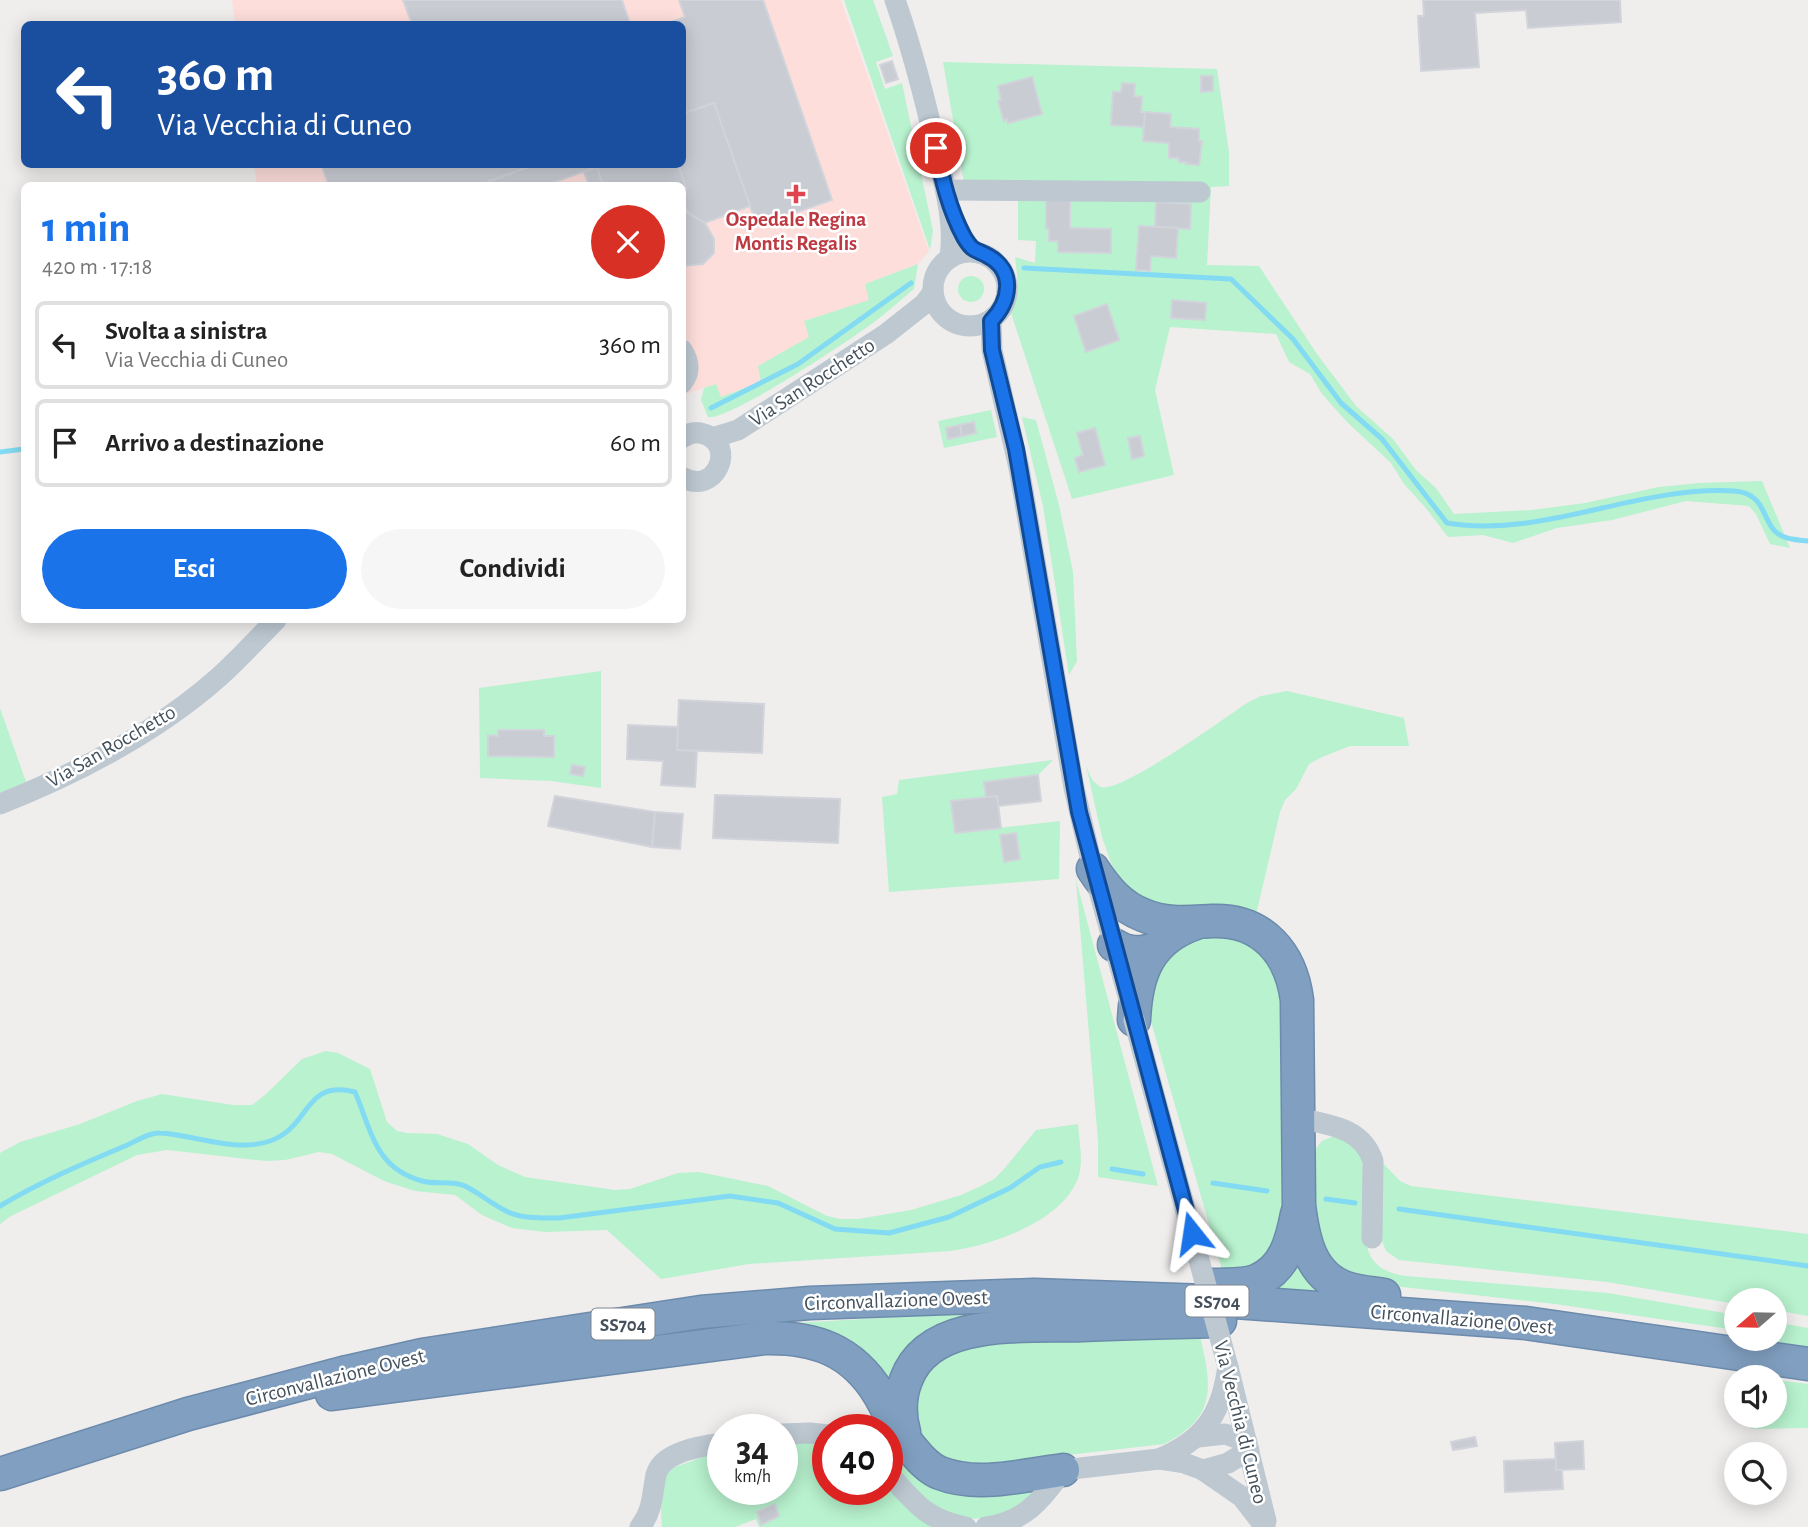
<!DOCTYPE html>
<html lang="it">
<head>
<meta charset="utf-8">
<style>
  body { margin:0; font-family:"Alegreya Sans",sans-serif; background:#f6f6f6; color:#222; height:100vh; display:flex; flex-direction:column; font-size:26px; white-space:nowrap }
  * { box-sizing:border-box; margin:0 }
  p { font-size:23px; color:#767676 }
  .icon { flex:none; width:38px; height:38px; fill:none; stroke:currentColor; stroke-width:2; stroke-linecap:round; stroke-linejoin:round }
  .map { position:relative; flex:1; overflow:hidden }
  .sheet { position:absolute; left:21px; top:182px; width:665px; height:441px; display:flex; flex-direction:column; background:#fff; border-radius:10px; box-shadow:0 4px 18px #0003 }
  .sheet>* { flex:none }
  .banner { position:absolute; left:21px; top:21px; width:665px; height:147px; border-radius:10px; box-shadow:0 4px 18px #0003; background:#1a4fa0; color:#fff; overflow:hidden }
  .needle { width:46px; rotate:250deg }
  .fabs { position:absolute; left:1724px; top:1288px; display:grid; gap:14px }
  .fabs a { display:grid; place-items:center; width:63px; height:63px; border-radius:50%; background:#fff; box-shadow:0 4px 18px #0003; font-size:35px }
  .speed { position:absolute; left:707px; top:1414px; display:flex; gap:14px; font-size:35px; font-weight:700; text-align:center }
  .speed>* { display:grid; place-content:center; width:91px; height:91px; border-radius:50%; background:#fff; box-shadow:0 4px 18px #0003; line-height:1 }
  .speed small { font-size:18px; font-weight:400 }
  .speed .limit { border:10px solid #d22; background:#fff; color:#111 }
  .pin { position:absolute; display:grid; place-items:center; width:60px; height:60px; color:#fff; margin:-30px; border:4px solid #fff; border-radius:50%; box-shadow:0 2px 7px #0007 }
  .me { position:absolute; width:77px; margin:-38px; rotate:345deg; stroke-linejoin:round; filter:drop-shadow(0 0 5px #0008) }
  .turn { display:flex; align-items:center; gap:24px; height:147px; padding:0 21px; font-size:32px }
  .turn .icon { width:91px; height:91px; stroke-width:2.5 }
  .turn b { display:block; font-size:49px; line-height:60px }
  .round { display:grid; place-items:center; flex:none; width:74px; height:74px; border-radius:37px; background:#f6f6f6 }
  .summary { display:flex; align-items:center; justify-content:space-between; height:119px; padding:0 21px }
  h1 { font-size:42px; font-weight:600; line-height:52px; color:#1a73e8 }
  .button { display:flex; gap:14px; margin-top:auto; padding:14px 21px }
  .button a { flex:1; height:80px; border-radius:42px; background:#1a73e8; color:#fff; font-size:28px; font-weight:600; line-height:80px; text-align:center }
  .button a+a { background:#f6f6f6; color:#222 }
  ul { padding:0; list-style:none }
  li { display:flex; align-items:center; gap:21px; height:88px; margin:0 14px 10px; padding:0 7px; border:4px solid #e0e0e0; border-radius:10px }
  li div { flex:1 }
  li b { display:block; font-size:26px }
  li em { font-style:normal }
  .map>svg:first-child { display:block }
  .medical { fill:#fddedb }
  .green { fill:#b8f2ce }
  .lines { fill:none; stroke-linecap:round; stroke-linejoin:round }
  .stream { stroke:#82dbf2; stroke-width:5 }
  .building { fill:#c9ccd3; stroke:#d1d4da; stroke-width:2 }
  .highway-casing { stroke:#6c8bac; stroke-width:35 }
  .minor { stroke:#bdc8d1; stroke-width:21 }
  .highway { stroke:#81a0c1; stroke-width:32 }
  .minor-bridge { stroke:#bdc8d1; stroke-width:21 }
  .route-casing { stroke:#114b97; stroke-width:18 }
  .route { stroke:#1a73e8; stroke-width:12 }
  .health-dot { fill:#e0444e; stroke:#fff; stroke-width:2.5 }
  .labels { text-anchor:middle; stroke-width:5; stroke-linejoin:round; paint-order:stroke }
  .shield { fill:#fff; stroke:#7c858d; stroke-width:2 }
  .shield-label { font-size:19px; font-weight:bold; fill:#44515c }
  .health-label { font-size:21px; font-weight:bold; fill:#be3a42; stroke:#fff }
  .street-label { font-size:21px; fill:#44515c; stroke:#fff }
</style>
</head>
<body>
<div class="map">
<svg width="1808" height="1527" viewBox="0 0 1808 1527">
  <rect width="100%" height="100%" fill="#f0eded"/>
  <polygon class="medical" points="232,0 841,0 929,251 918,264 865,284 870,300 804,321 809,337 758,366 762,382 721,397 716,384 683,395 682,186 257,185 254,165 682,164 682,24 235,24"/>
  <g class="green">
    <polygon points="844,0 873,0 893,56 876,62 885,89 902,83 933,231 930,250"/>
    <path d="M943 62 1217 69 1229 152V186L1211 187 1207 265 1259 266 1317 354 1356 406 1393 439 1416 470 1436 488 1454 514 1532 510 1585 503 1659 487 1699 483 1762 481 1790 548 1770 544 1756 514 1749 506 1686 501 1612 520 1557 528 1513 543 1483 535 1448 537 1425 507 1404 484 1391 463 1347 422 1322 394 1310 374 1289 362 1276 334 1170 327 1155 390 1174 475 1072 499 1011 313C1019 293 1018 278 1015 257L1035 263 1036 241 1018 240V195L964 183Z"/>
    <path d="M918 264 914 289C897 303 881 318 863 330 842 345 726 422 708 417L701 400 704 388 716 384 721 397 761 382 758 366 809 337 804 321 869 300 865 284Z"/>
    <circle cx="971" cy="289" r="13"/>
    <polygon points="991,410 997,437 944,448 938,421"/>
    <polygon points="1022,417 1036,420 1059,505 1073,572 1077,661 1069,675 1043,506"/>
    <polygon points="601,671 601,788 551,781 480,778 479,688"/>
    <path d="M1287 691 1404 718 1409 746H1350L1322 757 1309 764 1296 789 1285 800 1280 812 1256 915 1153 906 1122 885 1111 863 1102 837 1086 765C1089 773 1092 783 1101 787 1120 794 1226 717 1247 703L1261 696Z"/>
    <polygon points="0,708 26,782 0,793"/>
    <polygon points="1053,760 1038,775 985,782 986,797 955,833 1060,821 1059,879 889,892 882,797 897,794 899,780"/>
    <polygon points="1076,880 1158,1186 1098,1177 1098,1141"/>
    <polygon points="1209,933 1250,942 1270,962 1284,999 1284,1211 1267,1263 1223,1273 1150,1018 1148,1002 1150,987 1169,950"/>
    <path d="M326 1051 338 1053 370 1069 387 1122 397 1131 407 1133 437 1134 468 1144 498 1165 525 1177 615 1190 630 1189 678 1173 699 1172 768 1186 827 1216 840 1219H858L911 1210 961 1195 981 1186 994 1179 1004 1169 1036 1130 1078 1124C1079 1142 1084 1161 1078 1178 1062 1222 992 1245 950 1251L749 1264 661 1279 607 1230 545 1232 512 1228 482 1215 455 1195 415 1191 384 1181 332 1154 319 1152 285 1160 266 1161 167 1150 137 1155 11 1216 0 1224V1153L20 1142 80 1124 137 1101 162 1094 233 1105H252L265 1095 302 1059Z"/>
    <path d="M1334 1136 1343 1137 1362 1156C1363 1174 1363 1193 1364 1211 1365 1247 1365 1270 1406 1276L1608 1293 1736 1315V1330L1555 1304 1358 1282 1337 1273 1314 1227 1313 1152 1322 1141Z"/>
    <polygon points="1380,1160 1400,1181 1411,1186 1808,1234 1808,1316 1775,1310 1774,1300 1736,1300 1736,1304 1607,1282 1399,1260 1386,1251 1380,1236"/>
    <polygon points="1298,1250 1331,1294 1262,1290"/>
    <polygon points="1002,1311 892,1393 815,1328 794,1323"/>
    <polygon points="1775,1322 1808,1328 1808,1351 1767,1339 1774,1339"/>
    <path d="M1200 1336C1212 1387 1217 1417 1164 1444L981 1465 960 1464 937 1455 917 1431 912 1390 940 1352 978 1342Z"/>
    <polygon points="1775,1380 1808,1384 1808,1428 1751,1429 1748,1416 1774,1416"/>
    <path d="M828 1441V1489H887V1482L933 1527H759L756 1519 735 1527H662C661 1508 656 1478 675 1467L723 1450V1489H782V1443Z"/>
    <path d="M887 1453 919 1475 1037 1486C1033 1494 1028 1502 1021 1507 1004 1520 961 1522 942 1514 927 1507 899 1474 887 1461Z"/>
  </g>
  <g class="lines">
    <g class="stream">
      <path d="M1024 268 1231 279 1293 339 1341 403 1382 439 1447 523C1544 539 1637 485 1734 491 1769 493 1761 527 1782 536 1789 540 1800 540 1808 541"/>
      <polyline points="711,408 798,364 911,283"/>
      <polyline points="0,452 24,449"/>
      <polyline points="1112,1169 1143,1174"/>
      <polyline points="1213,1183 1267,1191"/>
      <polyline points="1326,1199 1355,1203"/>
      <path d="M0 1206C40 1182 82 1164 125 1146 135 1142 149 1132 160 1133 195 1135 235 1153 270 1141 311 1127 303 1079 355 1092 372 1132 375 1168 422 1181 436 1185 452 1180 465 1186 479 1193 492 1204 506 1211 522 1219 542 1218 559 1218L730 1196 778 1203 835 1229 889 1233 949 1217 1010 1188 1040 1167 1061 1162"/>
      <polyline points="1399,1209 1808,1266"/>
    </g>
  </g>
  <g class="building">
    <polygon points="403,0 622,0 630,24 412,24"/>
    <polygon points="679,0 763,0 832,200 757,226 714,103 682,114 682,24 665,24 685,17"/>
    <polygon points="1423,0 1620,0 1621,22 1528,28 1526,10 1475,13 1479,67 1421,71 1418,16 1424,16"/>
    <polygon points="892,61 898,79 886,83 880,65"/>
    <polygon points="1201,76 1213,76 1213,91 1201,92"/>
    <polygon points="1032,77 1042,114 1008,123 1007,119 1004,121 998,101 1001,100 998,86"/>
    <polygon points="1122,83 1135,84 1134,96 1142,97 1141,112 1145,112 1144,127 1111,125 1113,92 1121,92"/>
    <polygon points="714,103 750,206 705,223 687,211 682,201 682,190 686,188 678,164 682,164 682,114"/>
    <polygon points="1145,112 1171,114 1170,127 1199,129 1199,141 1202,141 1199,165 1186,164 1187,162 1179,162 1179,158 1169,158 1169,143 1143,141"/>
    <polygon points="321,164 537,164 477,186 329,186"/>
    <polygon points="537,164 596,164 597,167 549,184 550,186 477,186"/>
    <polygon points="596,164 678,164 686,188 682,190 682,186 603,186"/>
    <polygon points="597,167 603,186 589,186 584,172"/>
    <polygon points="1046,199 1070,199 1070,228 1111,229 1111,253 1058,252 1058,241 1049,241 1049,229 1046,228"/>
    <polygon points="1156,202 1191,204 1190,229 1155,227"/>
    <polygon points="682,210 705,223 714,239 714,253 703,264 682,266"/>
    <polygon points="1139,226 1178,228 1176,258 1151,256 1150,271 1136,270"/>
    <polygon points="1172,300 1206,303 1205,320 1171,318"/>
    <polygon points="1107,304 1119,340 1086,352 1074,316"/>
    <polygon points="974,422 976,433 962,436 960,425"/>
    <polygon points="960,425 962,436 948,439 946,428"/>
    <polygon points="1095,428 1105,465 1079,472 1075,458 1083,455 1077,433"/>
    <polygon points="1140,436 1144,456 1132,459 1128,438"/>
    <polygon points="679,700 764,704 762,753 677,750"/>
    <polygon points="628,725 678,727 677,750 697,751 695,787 661,785 663,761 627,759"/>
    <polygon points="498,730 544,730 544,736 554,736 554,757 488,756 488,735 498,736"/>
    <polygon points="572,765 585,767 583,776 570,774"/>
    <polygon points="1038,775 1041,801 998,806 997,796 986,797 984,782"/>
    <polygon points="715,795 840,799 838,843 713,838"/>
    <polygon points="555,796 655,812 652,847 548,826"/>
    <polygon points="997,796 1001,828 955,833 951,801"/>
    <polygon points="655,812 683,814 680,849 652,847"/>
    <polygon points="1016,833 1020,859 1004,862 1000,835"/>
    <polygon points="1475,1437 1477,1446 1453,1450 1451,1442"/>
    <polygon points="1583,1441 1584,1469 1556,1470 1555,1443"/>
    <polygon points="1556,1459 1556,1470 1562,1470 1563,1489 1505,1492 1504,1461"/>
    <polygon points="775,1504 779,1516 761,1525 757,1512"/>
  </g>
  <g class="lines">
    <g class="highway-casing">
      <g id="highway">
        <path d="M1093 869C1106 889 1120 906 1143 915 1166 925 1189 922 1212 921 1263 919 1291 954 1297 1000L1299 1205C1303 1238 1310 1276 1346 1288 1358 1292 1371 1293 1384 1295"/>
        <path d="M1114 945C1128 954 1139 954 1155 949"/>
        <path d="M1134 1020C1136 973 1149 939 1196 923"/>
        <path d="M1212 1285C1226 1284 1243 1286 1256 1281 1285 1270 1292 1240 1297 1214"/>
        <path d="M332 1394 765 1338C815 1337 852 1350 879 1394 890 1413 898 1433 912 1449 920 1459 929 1469 940 1473 978 1488 1024 1475 1063 1470"/>
        <path d="M904 1432C899 1414 899 1398 906 1380 929 1316 1026 1327 1082 1325 1128 1323 1174 1322 1220 1321"/>
        <polyline points="0,1474 188,1414 347,1372 422,1355 701,1312 810,1303 1034,1295 1235,1302 1526,1323 1808,1364"/>
      </g>
    </g>
    <g class="minor">
      <path d="M895 0C913 51 926 103 938 156 945 190 955 222 950 258"/>
      <polyline points="946,190 1200,192"/>
      <circle cx="970" cy="289" r="37"/>
      <polyline points="991,321 992,350 1019,468 1074,788 1093,869 1131,1007"/>
      <path d="M682 350C689 361 691 372 682 383"/>
      <path d="M682 438C689 433 696 431 704 434 738 445 715 497 682 477"/>
      <polyline points="712,438 738,430 886,334 924,304 933,292"/>
      <path d="M0 804C78 773 156 733 219 677 239 659 257 639 276 620"/>
      <path d="M1298 1118C1329 1125 1362 1127 1373 1161L1372 1238"/>
      <polyline points="1228,1367 1266,1521"/>
      <polyline points="782,1434 810,1433 828,1435"/>
      <polyline points="1198,1437 1225,1434 1247,1442"/>
      <path d="M1159 1459C1201 1441 1220 1418 1227 1372"/>
      <polyline points="1203,1470 1228,1463 1249,1450"/>
      <path d="M887 1472C914 1501 925 1520 966 1527"/>
      <path d="M640 1527C653 1511 652 1494 656 1475 662 1451 702 1446 723 1443"/>
      <path d="M986 1527C1024 1522 1042 1500 1063 1470L1159 1459 1184 1463 1203 1470 1242 1497 1265 1527"/>
    </g>
    <use href="#highway" class="highway"/>
    <polyline class="minor-bridge" points="1134,1020 1228,1367"/>
  </g>
  <g class="lines">
    <g class="route-casing">
      <path id="route" d="M936 148C942 179 949 209 964 237 973 252 975 249 988 256 1016 271 1010 302 991 321L992 350 1016 449 1079 812 1192 1233"/>
    </g>
    <use href="#route" class="route"/>
  </g>
  <path class="health-dot" d="M792.5 183.5h7v7h7v7h-7v7h-7v-7h-7v-7h7z"/>
  <g class="labels">
    <g class="shield">
      <rect x="1185.5" y="1285.5" width="63" height="31" rx="5"/>
      <rect x="591.5" y="1308.5" width="63" height="31" rx="5"/>
    </g>
    <g class="shield-label">
      <text x="1217" y="1308">SS704</text>
      <text x="623" y="1331">SS704</text>
    </g>
    <g class="health-label">
      <text x="796" y="226">Ospedale Regina<tspan x="796" dy="24">Montis Regalis</tspan></text>
    </g>
    <g class="street-label">
      <text transform="translate(812 382) rotate(-33)" y="7">Via San Rocchetto</text>
      <text transform="translate(111 746) rotate(-30)" y="7">Via San Rocchetto</text>
      <text transform="translate(896 1300) rotate(-2)" y="7">Circonvallazione Ovest</text>
      <text transform="translate(1462 1319) rotate(5)" y="7">Circonvallazione Ovest</text>
      <text transform="translate(335 1377) rotate(-14)" y="7">Circonvallazione Ovest</text>
      <text transform="translate(1241 1422) rotate(76)" y="7">Via Vecchia di Cuneo</text>
    </g>
  </g>
</svg>
<div class="fabs">
<a><svg class="needle" viewBox="-14 -14 28 28"><path d="M0-13l5 13h-10z" fill="#e53935"/><path d="M0 13l5-13h-10z" fill="#767676"/></svg></a>
<a><svg class="icon" aria-label="sound" viewBox="0 0 24 24"><path d="M4 9h4l5-4v14l-5-4H4zM17 9q2 3 0 6"/></svg></a>
<a><svg class="icon" aria-label="search" viewBox="0 0 24 24"><circle cx="10" cy="10" r="6"/><path d="M15 15l6 6"/></svg></a>
</div>
<div class="speed"><div>34<small>km/h</small></div><div class="limit">40</div></div>
<div class="pin" style="left:936px;top:148px;background:#d93025"><svg class="icon" aria-label="arrive" viewBox="0 0 24 24"><path d="M6 21V4h12l-3 4 3 4H6"/></svg></div>
<svg class="me" style="left:1192px;top:1233px" viewBox="-20 -20 40 40"><path d="M0-17L14 15 0 8-14 15z" fill="#1a73e8" stroke="#fff" stroke-width="4"/></svg>
<div class="banner">
<div class="turn"><svg class="icon" aria-label="left" viewBox="0 0 24 24"><path d="M17 20v-9H6M10 6l-5 5 5 5"/></svg><div><b>360 m</b>Via Vecchia di Cuneo</div></div>
</div>
<section class="sheet">
<div class="summary"><div><h1>1 min</h1><p>420 m · 17:18</p></div><a class="round" style="background:#d93025;color:#fff"><svg class="icon" aria-label="close" viewBox="0 0 24 24"><path d="M6 6l12 12M18 6L6 18"/></svg></a></div>
<ul>
<li><svg class="icon" aria-label="left" viewBox="0 0 24 24"><path d="M17 20v-9H6M10 6l-5 5 5 5"/></svg><div><b>Svolta a sinistra</b><p>Via Vecchia di Cuneo</p></div><em>360 m</em></li>
<li><svg class="icon" aria-label="arrive" viewBox="0 0 24 24"><path d="M6 21V4h12l-3 4 3 4H6"/></svg><div><b>Arrivo a destinazione</b></div><em>60 m</em></li>
</ul>
<div class="button"><a>Esci</a><a>Condividi</a></div>
</section>
</div>
</body>
</html>
